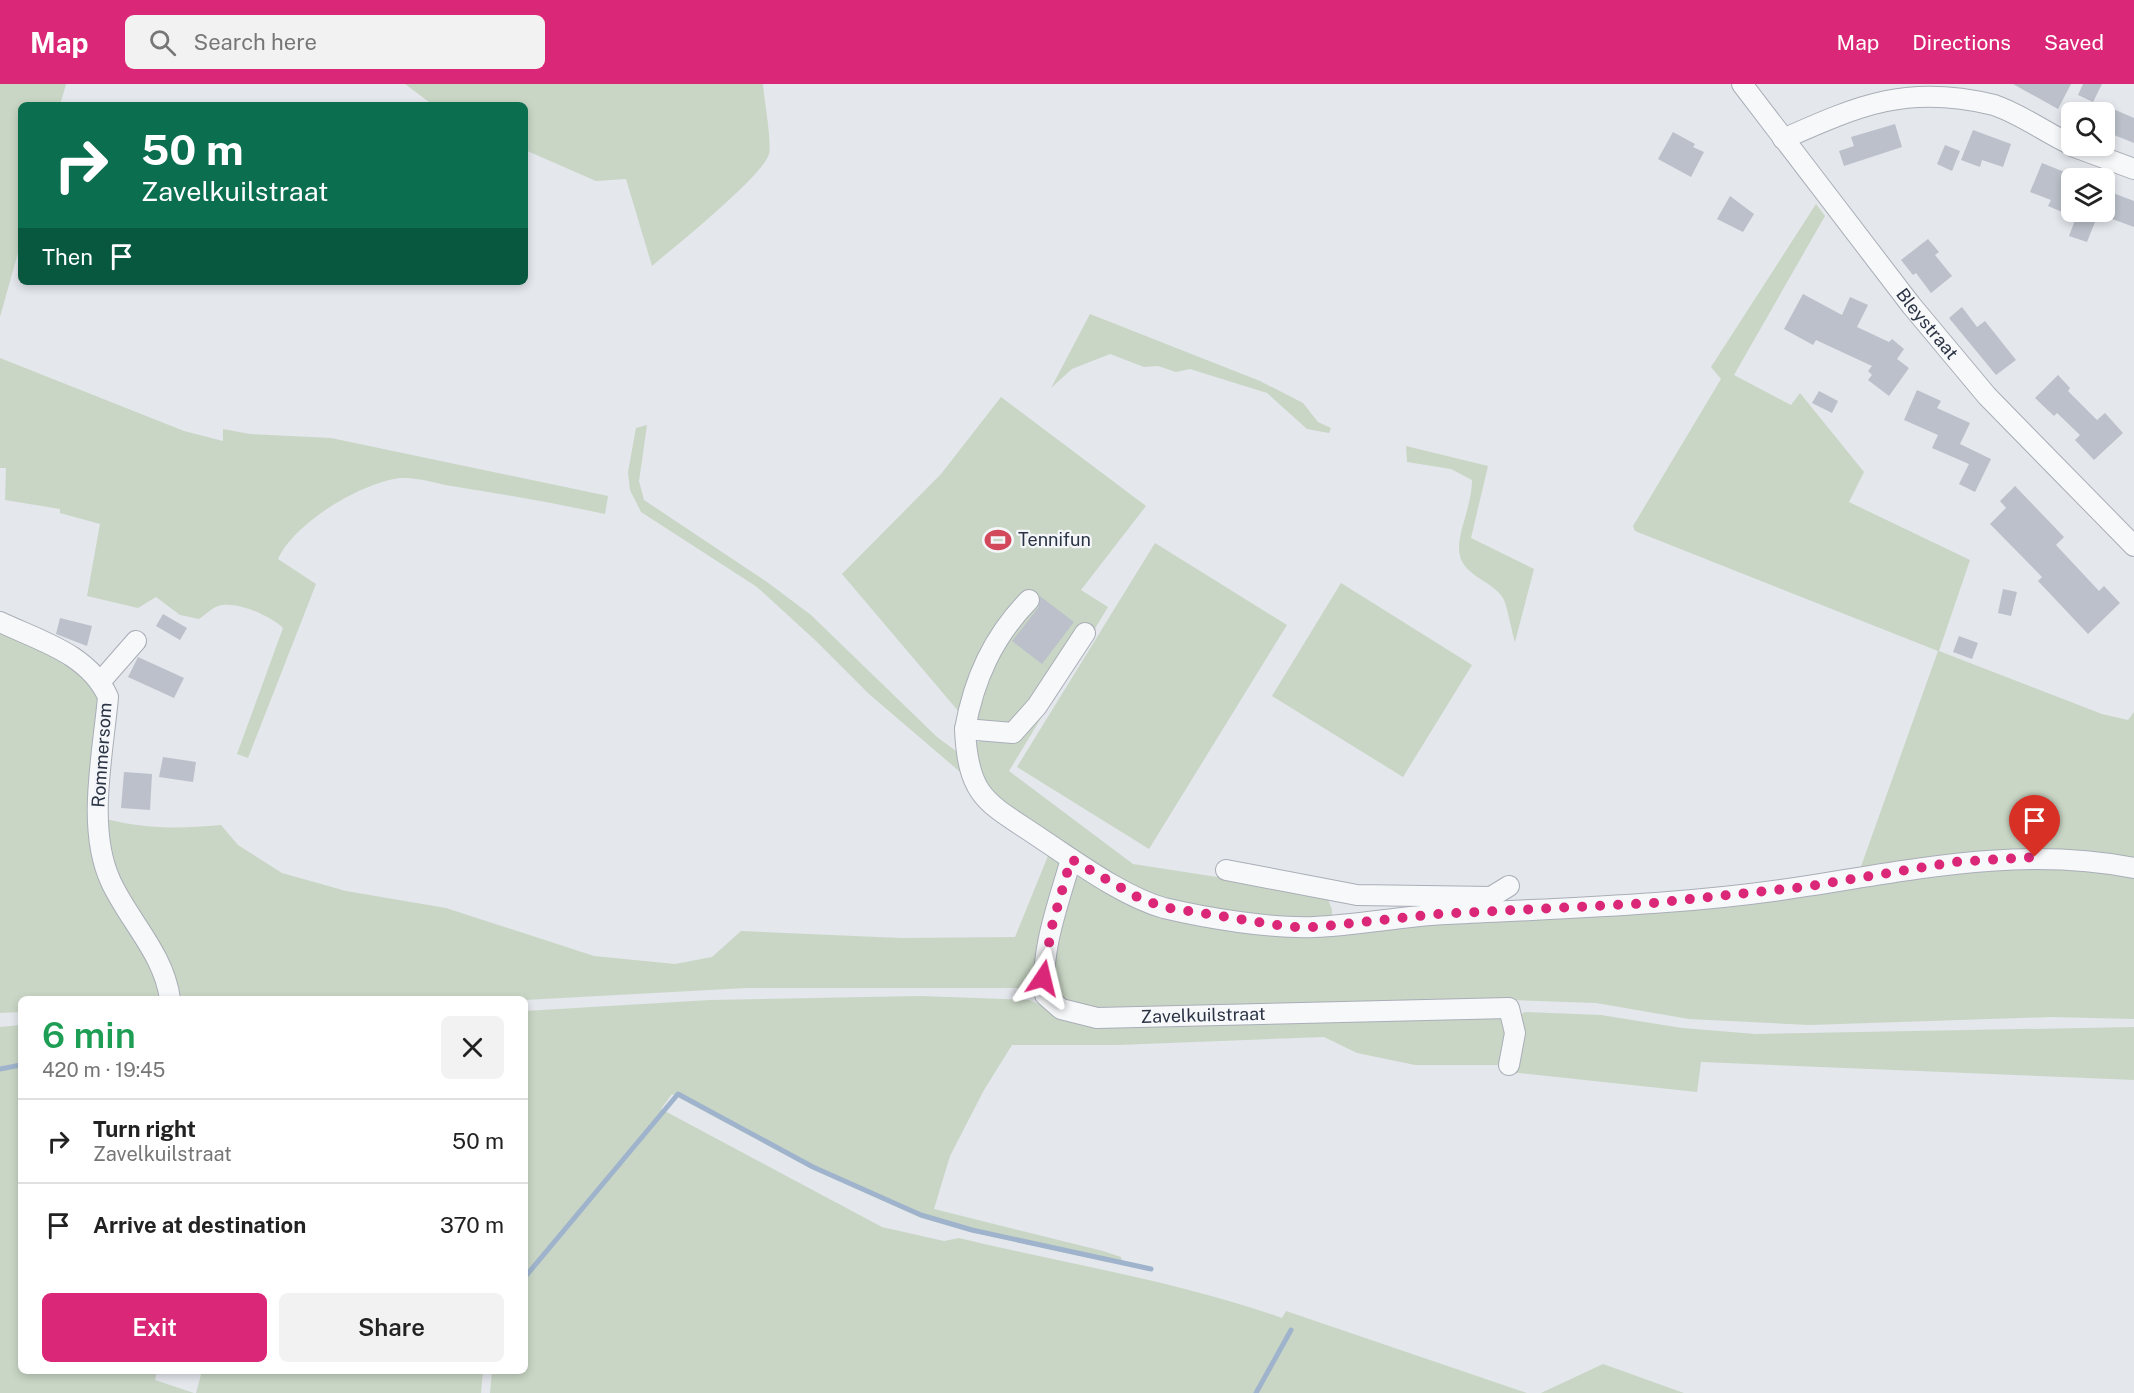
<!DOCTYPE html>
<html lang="en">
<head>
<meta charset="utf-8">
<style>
  body { margin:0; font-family:"Public Sans",sans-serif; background:#f2f2f2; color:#222; height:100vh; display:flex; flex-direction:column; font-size:22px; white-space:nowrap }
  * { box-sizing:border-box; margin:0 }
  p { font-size:20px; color:#767676 }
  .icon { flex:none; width:33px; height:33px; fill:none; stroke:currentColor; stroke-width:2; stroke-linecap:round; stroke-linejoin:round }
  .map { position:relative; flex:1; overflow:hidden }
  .drawer { position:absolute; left:18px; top:912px; width:510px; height:378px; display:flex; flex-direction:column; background:#fff; border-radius:9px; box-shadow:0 3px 9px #0003 }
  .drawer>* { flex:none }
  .hud { position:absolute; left:18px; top:18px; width:510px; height:183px; border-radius:9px; box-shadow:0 3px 9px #0003; background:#0b6e4f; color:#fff; overflow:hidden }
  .tools { position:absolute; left:2061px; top:18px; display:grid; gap:12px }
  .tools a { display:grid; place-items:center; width:54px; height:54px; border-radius:9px; background:#fff; box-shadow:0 3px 9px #0003; font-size:30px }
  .pin { position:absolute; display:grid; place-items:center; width:51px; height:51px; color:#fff; margin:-62px -26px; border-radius:50% 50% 50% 0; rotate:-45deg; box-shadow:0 0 6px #0007 }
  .pin .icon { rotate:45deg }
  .me { position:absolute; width:66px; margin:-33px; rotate:10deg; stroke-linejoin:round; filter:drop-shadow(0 0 4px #0008) }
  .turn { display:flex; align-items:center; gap:21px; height:126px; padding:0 24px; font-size:27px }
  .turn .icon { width:78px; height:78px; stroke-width:2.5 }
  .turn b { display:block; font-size:42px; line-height:51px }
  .then { display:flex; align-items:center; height:57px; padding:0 24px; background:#0003; gap:12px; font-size:22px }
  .round { display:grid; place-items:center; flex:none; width:63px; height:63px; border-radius:9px; background:#f2f2f2 }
  .head { display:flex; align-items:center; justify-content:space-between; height:102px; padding:0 24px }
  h1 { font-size:36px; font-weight:600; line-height:45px; color:#1e9e55 }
  .action { display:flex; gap:12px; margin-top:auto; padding:12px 24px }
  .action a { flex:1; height:69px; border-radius:9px; background:#db2777; color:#fff; font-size:24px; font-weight:600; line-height:69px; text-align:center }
  .action a+a { background:#f2f2f2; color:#222 }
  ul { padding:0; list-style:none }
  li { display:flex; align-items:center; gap:18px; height:84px; padding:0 24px; border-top:2px solid #e0e0e0 }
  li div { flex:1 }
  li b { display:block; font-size:22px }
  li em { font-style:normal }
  header { display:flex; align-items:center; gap:36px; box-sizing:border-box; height:84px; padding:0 30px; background:#db2777; color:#fff }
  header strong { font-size:28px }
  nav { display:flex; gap:33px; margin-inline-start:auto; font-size:21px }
  .search { width:420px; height:54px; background:#f2f2f2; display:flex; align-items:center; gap:15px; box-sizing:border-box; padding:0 21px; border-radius:9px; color:#767676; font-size:22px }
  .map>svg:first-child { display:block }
  .green { fill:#c9d6c5 }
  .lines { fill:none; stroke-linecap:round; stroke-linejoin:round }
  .stream { stroke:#9fb4cc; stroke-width:5 }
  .building { fill:#bbc0ca }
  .minor-casing { stroke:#a9aeb7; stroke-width:22 }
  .minor { stroke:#f7f8fa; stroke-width:20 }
  .route { stroke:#db2777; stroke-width:10; stroke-dasharray:0 18 }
  .labels { text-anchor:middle; stroke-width:4.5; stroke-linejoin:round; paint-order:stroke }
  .street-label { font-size:18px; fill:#2b3445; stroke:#f4f6f9 }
  .poi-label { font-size:18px; fill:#2b3445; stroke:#f4f6f9; text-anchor:start }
</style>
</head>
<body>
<header>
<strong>Map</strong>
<div class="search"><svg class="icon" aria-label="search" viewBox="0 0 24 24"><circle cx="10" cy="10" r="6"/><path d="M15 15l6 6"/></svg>Search here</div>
<nav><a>Map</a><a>Directions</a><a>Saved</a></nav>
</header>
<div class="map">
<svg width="2134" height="1309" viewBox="0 0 2134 1309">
  <rect width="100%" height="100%" fill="#e4e7ec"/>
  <g class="green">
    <polygon points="0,0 66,0 60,21 21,21 21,158 0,233"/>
    <path d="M405 0H763C764 15 772 58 769 70 763 92 673 164 652 182L626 95 596 97 525 66V21H433Z"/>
    <polygon points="1816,120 1825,132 1734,291 1791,321 1800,309 1864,388 1849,418 1970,476 1939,567 2102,630 2128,636 2134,628 2134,778 1859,788 1938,567 1635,447 1633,442 1721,295 1711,283"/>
    <polygon points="1090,230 1260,297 1303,319 1318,338 1331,344 1329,349 1307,345 1267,309 1190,285 1176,288 1158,282 1144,283 1110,270 1072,285 1051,304"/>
    <path d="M0 274 184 347 223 357V345L250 350 331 354 608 412 605 430C554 419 503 410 451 402 436 399 416 393 401 394 362 398 294 439 278 475L316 500 248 674 237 670 283 544C271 532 236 516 218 522 212 524 205 531 199 535L180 531 156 513 138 524 87 512 100 440 60 429V425L5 416 6 384H0Z"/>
    <polygon points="1001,313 1146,422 1081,506 1108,523 1009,687 1133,780 1326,810 1332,826 1332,836 1293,838 1172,819 1109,792 990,710 981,698 973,659 981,657 1007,658 1018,639 986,641 959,628 842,490 941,390"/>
    <polygon points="647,341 639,397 644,416 767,498 811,531 937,653 956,667 966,693 869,610 816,557 757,503 641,428 630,406 628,388 636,344"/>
    <path d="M1406 362 1488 382 1471 454 1534 485 1515 558C1512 549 1507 520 1503 514 1491 495 1459 492 1459 464 1459 445 1472 420 1472 396L1451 385 1407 378Z"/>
    <polygon points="1155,459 1287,541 1149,765 1017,683"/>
    <polygon points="1341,499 1472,581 1403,693 1272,612"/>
    <path d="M0 546 87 586 101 613 94 777C104 809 126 829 143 857 153 873 156 897 162 915H21V928L0 929Z"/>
    <path d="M105 735C149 745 177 745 221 741L238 761 282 789 346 807 446 824 594 872 675 880 712 873 741 847 901 854 1015 853 1050 767 1062 775 1035 899 1029 904H746L525 916 182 915 164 868 120 812Z"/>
    <polygon points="2027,779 2134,789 2134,935 2052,933 1810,941 1689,935 1596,919 1511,916 1091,927 1069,923 1052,906 1053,878 1069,805 1074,795 1081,791 1284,848"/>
    <path d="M920 912 1029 916 1053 926 1063 935 1093 943 1498 931 1508 936 1502 981H1415L1357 969 1324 953 1118 961H1012L984 1006 950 1072 934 1125 1103 1167 1121 1173 1123 1179 1107 1178 971 1148 919 1133 812 1085 672 1010 661 1025 882 1143 944 1157 959 1154C1067 1180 1177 1197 1282 1234L1286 1227 1527 1309H490L492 1287H525V927L710 916Z"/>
    <polygon points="1525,928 1601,931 1682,944 1756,950 2134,943 2134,996 1701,978 1697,1008 1510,988 1518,932"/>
    <polygon points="21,941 21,1287 157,1287 155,1296 194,1309 0,1309 0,943"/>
    <polygon points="1603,1280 1684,1309 1541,1309"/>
    <polygon points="202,1287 483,1287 481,1309 196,1309"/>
  </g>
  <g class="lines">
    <g class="stream">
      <polyline points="0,985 21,981"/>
      <polyline points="525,1193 678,1010 813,1083 921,1131 972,1146 1151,1185"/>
      <polyline points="1256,1309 1291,1246"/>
    </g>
  </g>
  <g class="building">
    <polygon points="2013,0 2071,0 2058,25"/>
    <polygon points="2083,0 2102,0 2093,18 2078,11"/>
    <polygon points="2104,21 2134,34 2134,59 2104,47"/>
    <polygon points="1895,40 1902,63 1844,82 1839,67 1854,62 1851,53"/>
    <polygon points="1973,46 2011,60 2003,83 1982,76 1980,83 1961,76"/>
    <polygon points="1673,48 1695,60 1693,63 1704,68 1691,93 1658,75"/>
    <polygon points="1945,61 1960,67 1952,87 1937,80"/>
    <polygon points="2042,79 2072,91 2072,132 2048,122 2051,116 2030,108"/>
    <polygon points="2113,109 2134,117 2134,143 2104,132"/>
    <polygon points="1730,112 1754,130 1743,148 1717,135"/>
    <polygon points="2078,128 2099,128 2087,158 2069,152"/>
    <polygon points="1928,155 1939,168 1935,171 1952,192 1931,209 1916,189 1913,191 1901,176"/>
    <polygon points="1803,210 1842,231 1850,213 1868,221 1857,243 1889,258 1892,255 1904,265 1897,275 1909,284 1889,312 1868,296 1872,291 1868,287 1872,282 1816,256 1813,261 1784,245"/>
    <polygon points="1962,223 1977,243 1985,237 2016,276 1996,291 1949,234"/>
    <polygon points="2058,291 2070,304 2068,307 2097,336 2105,329 2123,349 2094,376 2075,356 2080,351 2057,329 2054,332 2035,314"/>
    <polygon points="1917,306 1941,317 1937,324 1970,339 1960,360 1991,375 1975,408 1959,400 1969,380 1932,364 1938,351 1904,336"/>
    <polygon points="1819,307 1838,317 1832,329 1812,319"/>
    <polygon points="2015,402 2064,453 2056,461 2099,507 2104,502 2120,519 2088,550 2038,497 2042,493 1990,440 2006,424 2000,417"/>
    <polygon points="2003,505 2017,508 2011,532 1998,529"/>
    <polygon points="1040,512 1074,538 1042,580 1012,557 1038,524"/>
    <polygon points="163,530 187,544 180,556 156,542"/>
    <polygon points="60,534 92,542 87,562 56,550"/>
    <polygon points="1959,552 1978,559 1972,575 1953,568"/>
    <polygon points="138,573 184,594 174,614 128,593"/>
    <polygon points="163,673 196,678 193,698 159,693"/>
    <polygon points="124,688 152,690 150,726 121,724"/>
  </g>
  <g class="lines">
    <g class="minor-casing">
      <g id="minor">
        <path id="s1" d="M1742 0 1911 221 1987 312 2134 462"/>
        <path d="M1783 55C1860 21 1907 0 1994 21 2021 30 2046 49 2072 61"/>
        <polyline points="2072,62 2134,85"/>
        <path d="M0 538C40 557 89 570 108 613 103 670 86 745 111 798 129 837 164 870 170 915"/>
        <path d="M1085 549 1037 622 1013 649 965 645C968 716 989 719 1043 756 1078 779 1124 813 1164 824 1206 834 1272 845 1315 843 1359 841 1403 832 1447 830 1567 824 1688 821 1807 802 1917 785 2023 762 2134 784"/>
        <polyline points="101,597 136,557"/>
        <path d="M965 645C974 595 993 553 1029 516"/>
        <path id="s2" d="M1071 775C1059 818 1040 866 1045 911L1061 925 1097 934 1509 924 1515 949 1509 981"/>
        <polyline points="1226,786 1357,811 1491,813 1509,802"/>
      </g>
    </g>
    <use href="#minor" class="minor"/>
  </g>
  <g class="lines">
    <polyline class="route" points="1043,894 1052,842 1071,775 1139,814 1163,823 1290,843 1316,843 1438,830 1653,819 1804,803 1955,778 2035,773"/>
  </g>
  <defs>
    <g id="stadium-bare" transform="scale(2.07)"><path d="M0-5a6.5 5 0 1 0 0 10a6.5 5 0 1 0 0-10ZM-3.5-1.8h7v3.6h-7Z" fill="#d1495b" stroke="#f4f6f9" stroke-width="2.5" paint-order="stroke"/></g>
  </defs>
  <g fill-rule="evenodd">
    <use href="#stadium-bare" x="998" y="456"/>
  </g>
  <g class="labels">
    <g class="street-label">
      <text dy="6" stroke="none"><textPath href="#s1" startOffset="303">Bleystraat</textPath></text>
      <text transform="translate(102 671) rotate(-86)" y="6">Rommersom</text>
      <text dy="6" stroke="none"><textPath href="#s2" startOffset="304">Zavelkuilstraat</textPath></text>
    </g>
    <g class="poi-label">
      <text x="1018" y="462">Tennifun</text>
    </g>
  </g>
</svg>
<div class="tools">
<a><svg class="icon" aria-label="search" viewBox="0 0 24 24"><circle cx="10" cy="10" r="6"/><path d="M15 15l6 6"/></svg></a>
<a><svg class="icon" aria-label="layers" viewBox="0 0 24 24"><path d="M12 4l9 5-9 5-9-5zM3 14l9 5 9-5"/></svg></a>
</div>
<div class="pin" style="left:2035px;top:773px;background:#d93025"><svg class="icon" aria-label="arrive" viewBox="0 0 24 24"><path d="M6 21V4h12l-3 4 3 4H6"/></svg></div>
<svg class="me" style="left:1043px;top:894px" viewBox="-20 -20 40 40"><path d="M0-17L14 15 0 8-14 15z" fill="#db2777" stroke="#fff" stroke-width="4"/></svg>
<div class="hud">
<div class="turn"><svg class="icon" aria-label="right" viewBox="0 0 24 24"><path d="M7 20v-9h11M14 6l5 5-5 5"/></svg><div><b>50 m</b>Zavelkuilstraat</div></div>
<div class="then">Then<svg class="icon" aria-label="arrive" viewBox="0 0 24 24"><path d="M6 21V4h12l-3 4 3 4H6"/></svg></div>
</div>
<section class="drawer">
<div class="head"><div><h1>6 min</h1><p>420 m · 19:45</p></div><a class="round"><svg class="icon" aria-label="close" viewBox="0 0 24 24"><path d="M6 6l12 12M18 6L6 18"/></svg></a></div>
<ul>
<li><svg class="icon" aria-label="right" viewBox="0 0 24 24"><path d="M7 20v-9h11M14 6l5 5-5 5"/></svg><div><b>Turn right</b><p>Zavelkuilstraat</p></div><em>50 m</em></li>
<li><svg class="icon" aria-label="arrive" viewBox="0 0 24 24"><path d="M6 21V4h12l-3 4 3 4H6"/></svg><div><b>Arrive at destination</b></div><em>370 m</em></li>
</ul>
<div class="action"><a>Exit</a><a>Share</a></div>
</section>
</div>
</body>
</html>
